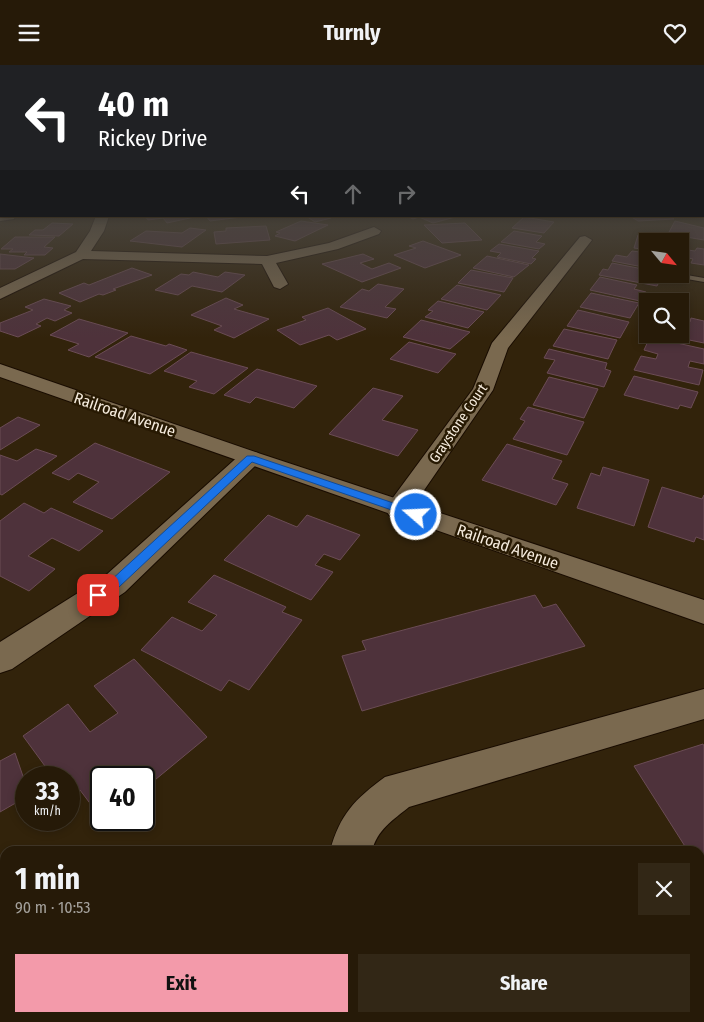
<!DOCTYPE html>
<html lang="en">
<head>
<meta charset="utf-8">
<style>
  body { margin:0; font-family:"Fira Sans Condensed",sans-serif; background:#322716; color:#f1f3f6; height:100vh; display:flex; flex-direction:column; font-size:19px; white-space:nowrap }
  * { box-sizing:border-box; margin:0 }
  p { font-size:16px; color:#a4a19c }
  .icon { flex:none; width:28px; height:28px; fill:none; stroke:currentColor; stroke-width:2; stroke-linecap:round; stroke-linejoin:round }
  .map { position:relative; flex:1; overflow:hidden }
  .sheet { position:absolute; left:0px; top:781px; width:705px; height:176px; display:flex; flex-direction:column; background:#261a08; border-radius:15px 15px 0 0; box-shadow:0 2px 8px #0003,0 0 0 1px #423829 }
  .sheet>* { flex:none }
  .hud { position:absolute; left:0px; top:0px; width:705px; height:152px; box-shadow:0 2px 8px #0003,0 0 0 1px #423829; background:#202124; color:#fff; overflow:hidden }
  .needle { width:32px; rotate:119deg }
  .tools { position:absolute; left:639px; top:168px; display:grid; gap:10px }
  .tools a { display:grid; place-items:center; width:50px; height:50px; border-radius:0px; background:#261a08; box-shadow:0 2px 8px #0003,0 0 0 1px #423829; font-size:25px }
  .speed { position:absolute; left:15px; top:701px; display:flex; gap:10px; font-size:25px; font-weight:700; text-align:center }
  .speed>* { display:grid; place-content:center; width:65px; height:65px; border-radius:50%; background:#261a08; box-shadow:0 2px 8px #0003,0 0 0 1px #423829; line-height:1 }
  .speed small { font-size:12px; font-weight:400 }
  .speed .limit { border:2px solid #111; border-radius:8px; background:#fff; color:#111 }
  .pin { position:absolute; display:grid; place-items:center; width:42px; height:42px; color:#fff; margin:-21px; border-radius:10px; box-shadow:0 2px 8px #0006 }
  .me { position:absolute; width:55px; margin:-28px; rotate:289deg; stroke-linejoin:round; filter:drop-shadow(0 0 4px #0008) }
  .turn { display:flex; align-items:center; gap:18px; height:105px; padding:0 15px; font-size:22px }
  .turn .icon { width:65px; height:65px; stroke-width:2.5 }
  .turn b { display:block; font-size:35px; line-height:42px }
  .lanes { display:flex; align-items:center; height:48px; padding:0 15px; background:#0003; justify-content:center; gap:25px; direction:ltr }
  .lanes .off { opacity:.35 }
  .round { display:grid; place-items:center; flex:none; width:52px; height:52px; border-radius:0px; background:#322716 }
  .summary { display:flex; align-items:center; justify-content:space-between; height:85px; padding:0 15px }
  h1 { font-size:30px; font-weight:700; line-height:38px }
  .cta { display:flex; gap:10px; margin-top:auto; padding:10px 15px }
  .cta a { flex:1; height:58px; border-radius:0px; background:#f39aaa; color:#111; font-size:20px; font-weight:700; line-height:58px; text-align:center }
  .cta a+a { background:#322716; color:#f1f3f6 }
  header { display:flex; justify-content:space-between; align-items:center; height:65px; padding:0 15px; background:#261a08; font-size:22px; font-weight:700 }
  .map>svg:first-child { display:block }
  .building { fill:#4e323b; stroke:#6b4c55 }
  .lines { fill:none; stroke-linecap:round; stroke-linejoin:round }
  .service-casing { stroke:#190c00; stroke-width:2 }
  .minor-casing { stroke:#190c00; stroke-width:2 }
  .tertiary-casing { stroke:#190c00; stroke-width:2 }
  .service { fill:#7a694f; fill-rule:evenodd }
  .minor { fill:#7a694f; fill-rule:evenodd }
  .tertiary { fill:#7a694f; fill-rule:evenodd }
  .route { fill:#1a73e8; stroke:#114b97 }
  .labels { text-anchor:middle; stroke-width:5; stroke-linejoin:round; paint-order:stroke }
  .far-street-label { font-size:14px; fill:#f6ecde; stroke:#281a03 }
  .street-label { font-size:16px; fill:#f6ecde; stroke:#281a03 }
</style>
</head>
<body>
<header><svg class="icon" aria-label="menu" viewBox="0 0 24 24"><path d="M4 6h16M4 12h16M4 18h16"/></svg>Turnly<svg class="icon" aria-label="heart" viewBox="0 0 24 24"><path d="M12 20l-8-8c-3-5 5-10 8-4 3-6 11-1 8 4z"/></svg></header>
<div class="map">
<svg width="704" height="957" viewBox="0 0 704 957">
  <rect width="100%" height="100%" fill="#32230b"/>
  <g class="building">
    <polygon points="145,151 199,151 167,158 163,153 148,155"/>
    <polygon points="206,151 240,151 241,152 210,156"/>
    <polygon points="306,151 328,151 331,153 315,157"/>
    <polygon points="407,151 459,151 433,158 419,152 413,154"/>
    <polygon points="630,151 670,151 674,154 638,156"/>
    <polygon points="524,152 554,157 544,168 512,163"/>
    <polygon points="301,156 328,160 295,176 275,171 280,168 276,167"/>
    <polygon points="675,156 704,163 704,175 668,169"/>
    <polygon points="52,158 73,159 59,171 29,170 35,165 43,165"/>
    <polygon points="465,158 482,175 442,178 424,160"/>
    <polygon points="266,161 270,175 216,179 214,167 226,166 226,163"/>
    <polygon points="190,163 206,165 182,182 130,176 146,166 182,168"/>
    <polygon points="514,166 542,171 536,177 545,179 539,184 501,177"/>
    <polygon points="638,170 673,176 648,176 648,185 634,183"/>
    <polygon points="15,172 55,172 44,182 53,183 45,190 24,190 27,187 9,187 13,184 1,184"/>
    <polygon points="423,176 461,190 425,203 394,190 416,183 409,181"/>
    <polygon points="499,179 539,186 532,193 536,194 531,199 497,192 501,188 490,186"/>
    <polygon points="697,183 704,184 704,200 691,198 693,194 684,192 688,185 695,186"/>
    <polygon points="632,186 648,188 648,203 612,196 616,190 627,192"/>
    <polygon points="0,189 34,193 15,204 0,204"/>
    <polygon points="363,189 374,194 360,198 372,204 389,198 401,203 362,217 322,199"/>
    <polygon points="487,191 529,200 514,212 473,203"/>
    <polygon points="612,198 648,205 648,209 656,209 653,214 660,215 657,221 599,210 603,204 608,205"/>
    <polygon points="132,203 152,210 113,224 116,225 103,230 99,229 80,237 59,228 84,218 89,220"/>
    <polygon points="471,205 513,213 504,227 458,218"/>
    <polygon points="193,207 218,212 225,207 245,210 222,227 192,221 178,230 155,225 181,209 189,210"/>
    <polygon points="600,212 637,220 634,224 646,227 640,236 590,225"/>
    <polygon points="378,219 404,224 385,242 396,244 387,253 340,242 362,224 369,226"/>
    <polygon points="457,220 501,230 487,245 441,234"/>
    <polygon points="591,228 639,238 630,253 580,242"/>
    <polygon points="226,233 243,240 234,244 269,254 234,273 214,265 222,261 191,250"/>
    <polygon points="44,234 71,241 64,245 72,248 55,256 47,253 36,259 41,261 18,272 0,266 0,258 33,245 25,242"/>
    <polygon points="438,236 484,247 468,263 425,252 433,246 428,245"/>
    <polygon points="328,243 366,264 337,275 329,270 300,280 277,265 306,255 302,252"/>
    <polygon points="578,245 629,257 620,273 567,261"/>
    <polygon points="691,253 704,256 704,278 660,269 680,269 680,255 690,257"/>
    <polygon points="79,254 128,268 89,292 68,285 79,279 50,270"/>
    <polygon points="421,255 470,267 450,284 403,272"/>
    <polygon points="564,264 617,275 608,294 553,281"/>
    <polygon points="131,271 166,281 169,279 187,285 150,309 95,292"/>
    <polygon points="650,272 704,284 704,299 690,296 688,302 703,305 699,320 634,305 641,291 656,294 658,289 644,285"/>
    <polygon points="409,277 456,289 438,308 390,294"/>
    <polygon points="549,284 607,298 605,304 611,306 604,322 547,308 555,295 544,293"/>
    <polygon points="191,287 248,303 214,329 189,322 197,316 164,306"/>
    <polygon points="257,304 317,321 294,343 256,332 250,338 224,330"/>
    <polygon points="634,311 698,327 691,343 680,340 678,344 624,330"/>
    <polygon points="549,312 598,324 584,353 533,340"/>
    <polygon points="373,323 403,331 382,355 418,365 398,391 329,369"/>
    <polygon points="528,342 584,357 567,390 513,374 525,356 520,354"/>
    <polygon points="18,352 40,360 0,385 0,363"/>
    <polygon points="95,378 170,407 112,454 73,437 99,417 78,408 69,415 52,408"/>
    <polygon points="507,379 562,396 552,414 568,419 556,440 482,415"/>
    <polygon points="36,384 57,391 2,430 0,429 0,390 17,396"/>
    <polygon points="603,402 649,415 634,461 577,443 591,408 600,411"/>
    <polygon points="662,422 702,434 704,430 704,475 696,472 694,477 648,462"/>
    <polygon points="24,438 44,448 51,443 103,466 79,486 52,473 28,491 55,504 29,526 0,511 0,456"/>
    <polygon points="268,450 297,462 307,450 360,470 340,495 324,489 315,500 333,507 311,535 224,495"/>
    <polygon points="214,510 286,542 282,547 302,555 249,625 229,615 221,626 141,585 172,552 202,566 217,550 188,537"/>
    <polygon points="535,530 543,543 556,539 585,581 362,646 342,591 366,585 362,576"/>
    <polygon points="134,594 207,672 144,724 144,712 101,712 101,753 80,725 69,734 69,712 53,712 23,671 68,639 90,667 118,648 94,621"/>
    <polygon points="703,679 704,681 704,811 700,805 700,786 688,786 634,701"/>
    <polygon points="15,688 26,720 26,732 0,747 0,696"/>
    <polygon points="155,952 277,952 278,957 155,957"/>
    <polygon points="526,952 650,952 653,957 528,957"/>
  </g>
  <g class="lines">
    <g class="service-casing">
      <polygon id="service" points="681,209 704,213 704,217 681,213"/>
    </g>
    <g class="minor-casing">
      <g id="minor">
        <polygon points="0,148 1,151 15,151 14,154 0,156"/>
        <polygon points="96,151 109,151 104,166 91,186 267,191 329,178 374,162 381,166 379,169 338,184 276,198 288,219 280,224 274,222 262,199 83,194 0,234 0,223 76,187 90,166"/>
        <polygon points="585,171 592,175 508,283 493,325 407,450 398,453 389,450 385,444 389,438 473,324 492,278 580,172"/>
        <polygon points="250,386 258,388 262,393 258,398 125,527 12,604 0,608 0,577 105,511 242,388"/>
        <path d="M704 624V654L409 742C393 755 377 765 372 786H330C340 749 355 734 385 712Z"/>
        <polygon points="364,952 412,952 413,957 365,957"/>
      </g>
    </g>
    <g class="tertiary-casing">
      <polygon id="tertiary" points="0,299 258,388 704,535 704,559 0,312"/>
    </g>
    <use href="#service" class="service"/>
    <use href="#minor" class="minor"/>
    <use href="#tertiary" class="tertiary"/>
  </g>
  <linearGradient id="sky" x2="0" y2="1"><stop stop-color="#1c1306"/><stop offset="0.51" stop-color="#49453f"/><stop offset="1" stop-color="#49453f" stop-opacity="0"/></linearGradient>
  <rect width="704" height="273" fill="url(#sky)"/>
  <polygon class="route" points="247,391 254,391 420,447 421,450 420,452 412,452 252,397 119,522 103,533 94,533 92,530 110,516"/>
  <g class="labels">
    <g class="far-street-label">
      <text transform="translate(458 358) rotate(-56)" y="5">Graystone Court</text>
    </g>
    <g class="street-label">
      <text transform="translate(125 349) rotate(19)" y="6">Railroad Avenue</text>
      <text transform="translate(508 481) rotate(19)" y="6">Railroad Avenue</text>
    </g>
  </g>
</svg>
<div class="tools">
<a><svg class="needle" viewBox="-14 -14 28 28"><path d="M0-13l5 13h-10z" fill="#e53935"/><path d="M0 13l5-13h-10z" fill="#a4a19c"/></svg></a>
<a><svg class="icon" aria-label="search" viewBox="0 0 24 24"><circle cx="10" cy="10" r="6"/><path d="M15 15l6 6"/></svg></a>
</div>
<div class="speed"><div>33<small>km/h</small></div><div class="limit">40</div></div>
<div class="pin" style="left:98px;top:530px;background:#d93025"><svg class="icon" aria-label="arrive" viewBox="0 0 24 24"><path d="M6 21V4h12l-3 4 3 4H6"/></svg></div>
<svg class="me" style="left:416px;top:450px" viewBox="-20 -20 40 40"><circle r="17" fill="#1a73e8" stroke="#fff" stroke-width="3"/><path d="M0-11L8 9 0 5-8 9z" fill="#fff"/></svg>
<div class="hud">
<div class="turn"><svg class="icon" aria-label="left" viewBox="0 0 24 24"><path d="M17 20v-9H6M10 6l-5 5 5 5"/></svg><div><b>40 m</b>Rickey Drive</div></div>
<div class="lanes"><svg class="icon" aria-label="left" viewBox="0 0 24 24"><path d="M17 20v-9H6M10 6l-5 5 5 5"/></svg><svg class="icon off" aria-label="ahead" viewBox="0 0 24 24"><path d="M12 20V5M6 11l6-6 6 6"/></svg><svg class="icon off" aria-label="right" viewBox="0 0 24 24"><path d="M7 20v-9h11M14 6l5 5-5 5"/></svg></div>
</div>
<section class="sheet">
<div class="summary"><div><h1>1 min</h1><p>90 m · 10:53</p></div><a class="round"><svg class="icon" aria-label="close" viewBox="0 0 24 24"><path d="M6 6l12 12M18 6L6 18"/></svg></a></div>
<div class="cta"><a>Exit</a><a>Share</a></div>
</section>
</div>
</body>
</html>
